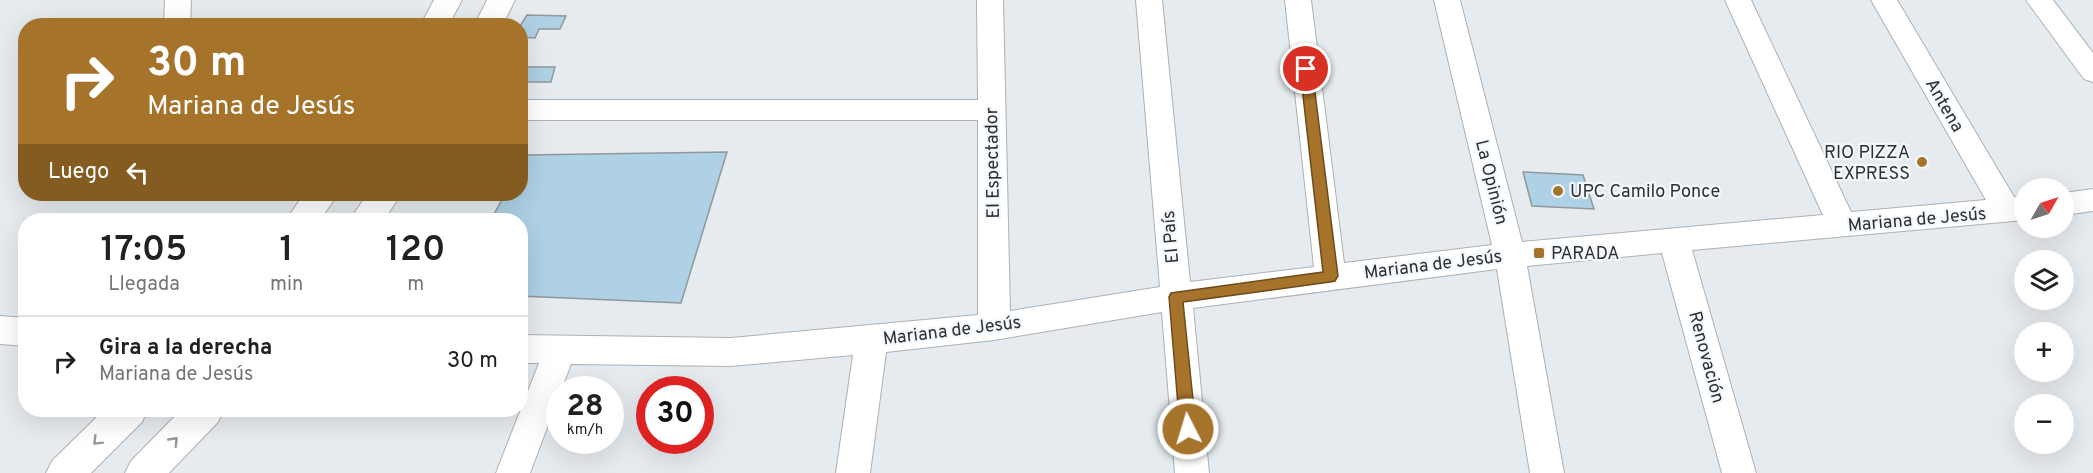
<!DOCTYPE html>
<html lang="es">
<head>
<meta charset="utf-8">
<style>
  body { margin:0; font-family:Overpass,sans-serif; background:#f2f2f2; color:#202124; height:100vh; display:flex; flex-direction:column; font-size:22px; white-space:nowrap }
  * { box-sizing:border-box; margin:0 }
  p { font-size:20px; color:#757577 }
  .icon { flex:none; width:33px; height:33px; fill:none; stroke:currentColor; stroke-width:2; stroke-linecap:round; stroke-linejoin:round }
  .map { position:relative; flex:1; overflow:hidden }
  .sheet { position:absolute; left:18px; top:213px; width:510px; height:204px; display:flex; flex-direction:column; background:#fff; border-radius:24px; box-shadow:0 6px 24px #0002 }
  .sheet>* { flex:none }
  .top-card { position:absolute; left:18px; top:18px; width:510px; height:183px; border-radius:24px; box-shadow:0 6px 24px #0002; background:#a6732b; color:#fff; overflow:hidden }
  .needle { width:39px; rotate:51deg }
  .tools { position:absolute; left:2014px; top:178px; display:grid; gap:12px }
  .tools a { display:grid; place-items:center; width:60px; height:60px; border-radius:50%; background:#fff; box-shadow:0 6px 24px #0002; font-size:30px }
  .speed { position:absolute; left:546px; top:376px; display:flex; gap:12px; font-size:30px; font-weight:700; text-align:center }
  .speed>* { display:grid; place-content:center; width:78px; height:78px; border-radius:50%; background:#fff; box-shadow:0 6px 24px #0002; line-height:1 }
  .speed small { font-size:15px; font-weight:400 }
  .speed .limit { border:9px solid #d22; background:#fff; color:#111 }
  .pin { position:absolute; display:grid; place-items:center; width:51px; height:51px; color:#fff; margin:-26px; border:3px solid #fff; border-radius:50%; box-shadow:0 2px 6px #0007 }
  .me { position:absolute; width:66px; margin:-33px; rotate:355deg; stroke-linejoin:round; filter:drop-shadow(0 0 4px #0008) }
  .turn { display:flex; align-items:center; gap:21px; height:126px; padding:0 30px; font-size:27px }
  .turn .icon { width:78px; height:78px; stroke-width:2.5 }
  .turn b { display:block; font-size:42px; line-height:51px }
  .then { display:flex; align-items:center; height:57px; padding:0 30px; background:#0003; gap:12px; font-size:22px }
  .eta { display:flex; justify-content:space-evenly; align-items:center; height:102px; text-align:center }
  .eta b { font-size:36px; font-weight:600; line-height:42px }
  ul { padding:0; list-style:none }
  li { display:flex; align-items:center; gap:18px; height:90px; padding:0 30px; border-top:2px solid #e0e0e0 }
  li div { flex:1 }
  li b { display:block; font-size:22px }
  li em { font-style:normal }
  .map>svg:first-child { display:block }
  .building { fill:#aed1e6; stroke:#91979b; stroke-width:1.5 }
  .lines { fill:none; stroke-linecap:round; stroke-linejoin:round }
  .street-casing { stroke:#abb1b5; stroke-width:2 }
  .primary-casing { stroke:#abb1b5; stroke-width:2 }
  .street { fill:#fff; fill-rule:evenodd }
  .primary { fill:#fff; fill-rule:evenodd }
  .oneway { stroke:#969798 }
  .route { fill:#a6732b; stroke:#6c4b1c; stroke-width:1.5 }
  .poi-dot { fill:#a6732b; stroke:#f2f8fc; stroke-width:2 }
  .labels { text-anchor:middle; stroke-width:4.5; stroke-linejoin:round; paint-order:stroke }
  .street-label { font-size:18px; fill:#2d2f30; stroke:#f2f8fc }
  .poi-label { font-size:18px; fill:#2d2f30; stroke:#f2f8fc; text-anchor:start }
</style>
</head>
<body>
<div class="map">
<svg width="2093" height="473" viewBox="0 0 2093 473">
  <rect width="100%" height="100%" fill="#e5ebef"/>
  <g class="building">
    <polygon points="527,15 566,16 560,29 539,29 535,38 520,37 520,26"/>
    <polygon points="520,67 555,67 551,82 520,82"/>
    <polygon points="727,152 681,303 520,296 520,220 491,220 505,194 520,194 520,163 525,155"/>
    <polygon points="1523,172 1583,175 1594,209 1532,206"/>
  </g>
  <g class="lines">
    <g class="street-casing">
      <g id="street">
        <polygon points="165,0 191,0 190,26 164,26"/>
        <polygon points="977,0 1003,0 1010,311 1160,287 1136,0 1162,0 1190,282 1314,267 1285,0 1311,0 1344,263 1492,245 1434,0 1460,0 1522,242 1823,215 1725,0 1751,0 1851,212 1986,200 1871,0 1897,0 2014,197 2025,196 2025,220 1692,250 1756,473 1722,473 1662,253 1527,266 1564,473 1530,473 1497,269 1193,308 1209,473 1175,473 1162,312 994,340 886,352 870,473 836,473 853,355 731,366 571,364 530,473 496,473 539,363 520,363 520,335 731,338 978,315 978,120 520,120 520,100 978,100"/>
        <polygon points="2026,0 2053,0 2093,53 2093,82 2084,79"/>
        <polygon points="2093,189 2093,211 2064,215 2064,193"/>
        <polygon points="0,316 26,318 26,346 0,344"/>
      </g>
    </g>
    <g class="primary-casing">
      <g id="primary">
        <polygon points="434,0 462,0 448,26 420,26"/>
        <polygon points="487,0 515,0 502,26 474,26"/>
        <polygon points="304,194 338,194 320,220 286,220"/>
        <polygon points="367,194 401,194 384,220 350,220"/>
        <polygon points="104,410 147,410 142,422 91,473 46,473 52,461"/>
        <polygon points="181,410 223,410 218,422 169,473 125,473 131,461"/>
      </g>
    </g>
    <use href="#street" class="street"/>
    <use href="#primary" class="primary"/>
  </g>
  <defs><path id="oneway-chevron" d="M-2-3.5L2.5 0L-2 3.5" fill="none" stroke-width="1.6" stroke-linecap="round" stroke-linejoin="round" transform="scale(1.5)"/></defs>
  <g class="oneway">
    <use href="#oneway-chevron" transform="translate(97 441) rotate(135)"/>
    <use href="#oneway-chevron" transform="translate(174 441) rotate(-46)"/>
  </g>
  <polygon class="route" points="1306,65 1312,69 1338,276 1335,281 1330,282 1183,302 1196,429 1193,434 1188,436 1182,434 1180,429 1169,297 1171,293 1323,272 1300,69"/>
  <g class="poi-dot">
    <circle cx="1922" cy="162" r="6"/>
    <circle cx="1558" cy="191" r="6"/>
    <rect x="1533" y="247" width="12" height="12" rx="3"/>
  </g>
  <g class="labels">
    <g class="street-label">
      <text transform="translate(1945 105) rotate(60)" y="6">Antena</text>
      <text transform="translate(992 163) rotate(-91)" y="6">El Espectador</text>
      <text transform="translate(1492 182) rotate(76)" y="6">La Opinión</text>
      <text transform="translate(1917 219) rotate(-5)" y="6">Mariana de Jesús</text>
      <text transform="translate(1170 237) rotate(-95)" y="6">El País</text>
      <text transform="translate(1433 264) rotate(-7)" y="6">Mariana de Jesús</text>
      <text transform="translate(952 330) rotate(-7)" y="6">Mariana de Jesús</text>
      <text transform="translate(1707 357) rotate(75)" y="6">Renovación</text>
    </g>
    <g class="poi-label">
      <text x="1910" y="158" text-anchor="end">RIO PIZZA<tspan x="1910" dy="21">EXPRESS</tspan></text>
      <text x="1570" y="197">UPC Camilo Ponce</text>
      <text x="1551" y="259">PARADA</text>
    </g>
  </g>
</svg>
<div class="tools">
<a><svg class="needle" viewBox="-14 -14 28 28"><path d="M0-13l5 13h-10z" fill="#e53935"/><path d="M0 13l5-13h-10z" fill="#757577"/></svg></a>
<a><svg class="icon" aria-label="layers" viewBox="0 0 24 24"><path d="M12 4l9 5-9 5-9-5zM3 14l9 5 9-5"/></svg></a>
<a>+</a>
<a>−</a>
</div>
<div class="speed"><div>28<small>km/h</small></div><div class="limit">30</div></div>
<div class="pin" style="left:1306px;top:69px;background:#d93025"><svg class="icon" aria-label="arrive" viewBox="0 0 24 24"><path d="M6 21V4h12l-3 4 3 4H6"/></svg></div>
<svg class="me" style="left:1188px;top:429px" viewBox="-20 -20 40 40"><circle r="17" fill="#a6732b" stroke="#fff" stroke-width="3"/><path d="M0-11L8 9 0 5-8 9z" fill="#fff"/></svg>
<div class="top-card">
<div class="turn"><svg class="icon" aria-label="right" viewBox="0 0 24 24"><path d="M7 20v-9h11M14 6l5 5-5 5"/></svg><div><b>30 m</b>Mariana de Jesús</div></div>
<div class="then">Luego<svg class="icon" aria-label="left" viewBox="0 0 24 24"><path d="M17 20v-9H6M10 6l-5 5 5 5"/></svg></div>
</div>
<section class="sheet">
<div class="eta">
<div><b>17:05</b><p>Llegada</p></div>
<div><b>1</b><p>min</p></div>
<div><b>120</b><p>m</p></div>
</div>
<ul>
<li><svg class="icon" aria-label="right" viewBox="0 0 24 24"><path d="M7 20v-9h11M14 6l5 5-5 5"/></svg><div><b>Gira a la derecha</b><p>Mariana de Jesús</p></div><em>30 m</em></li>
</ul>
</section>
</div>
</body>
</html>
